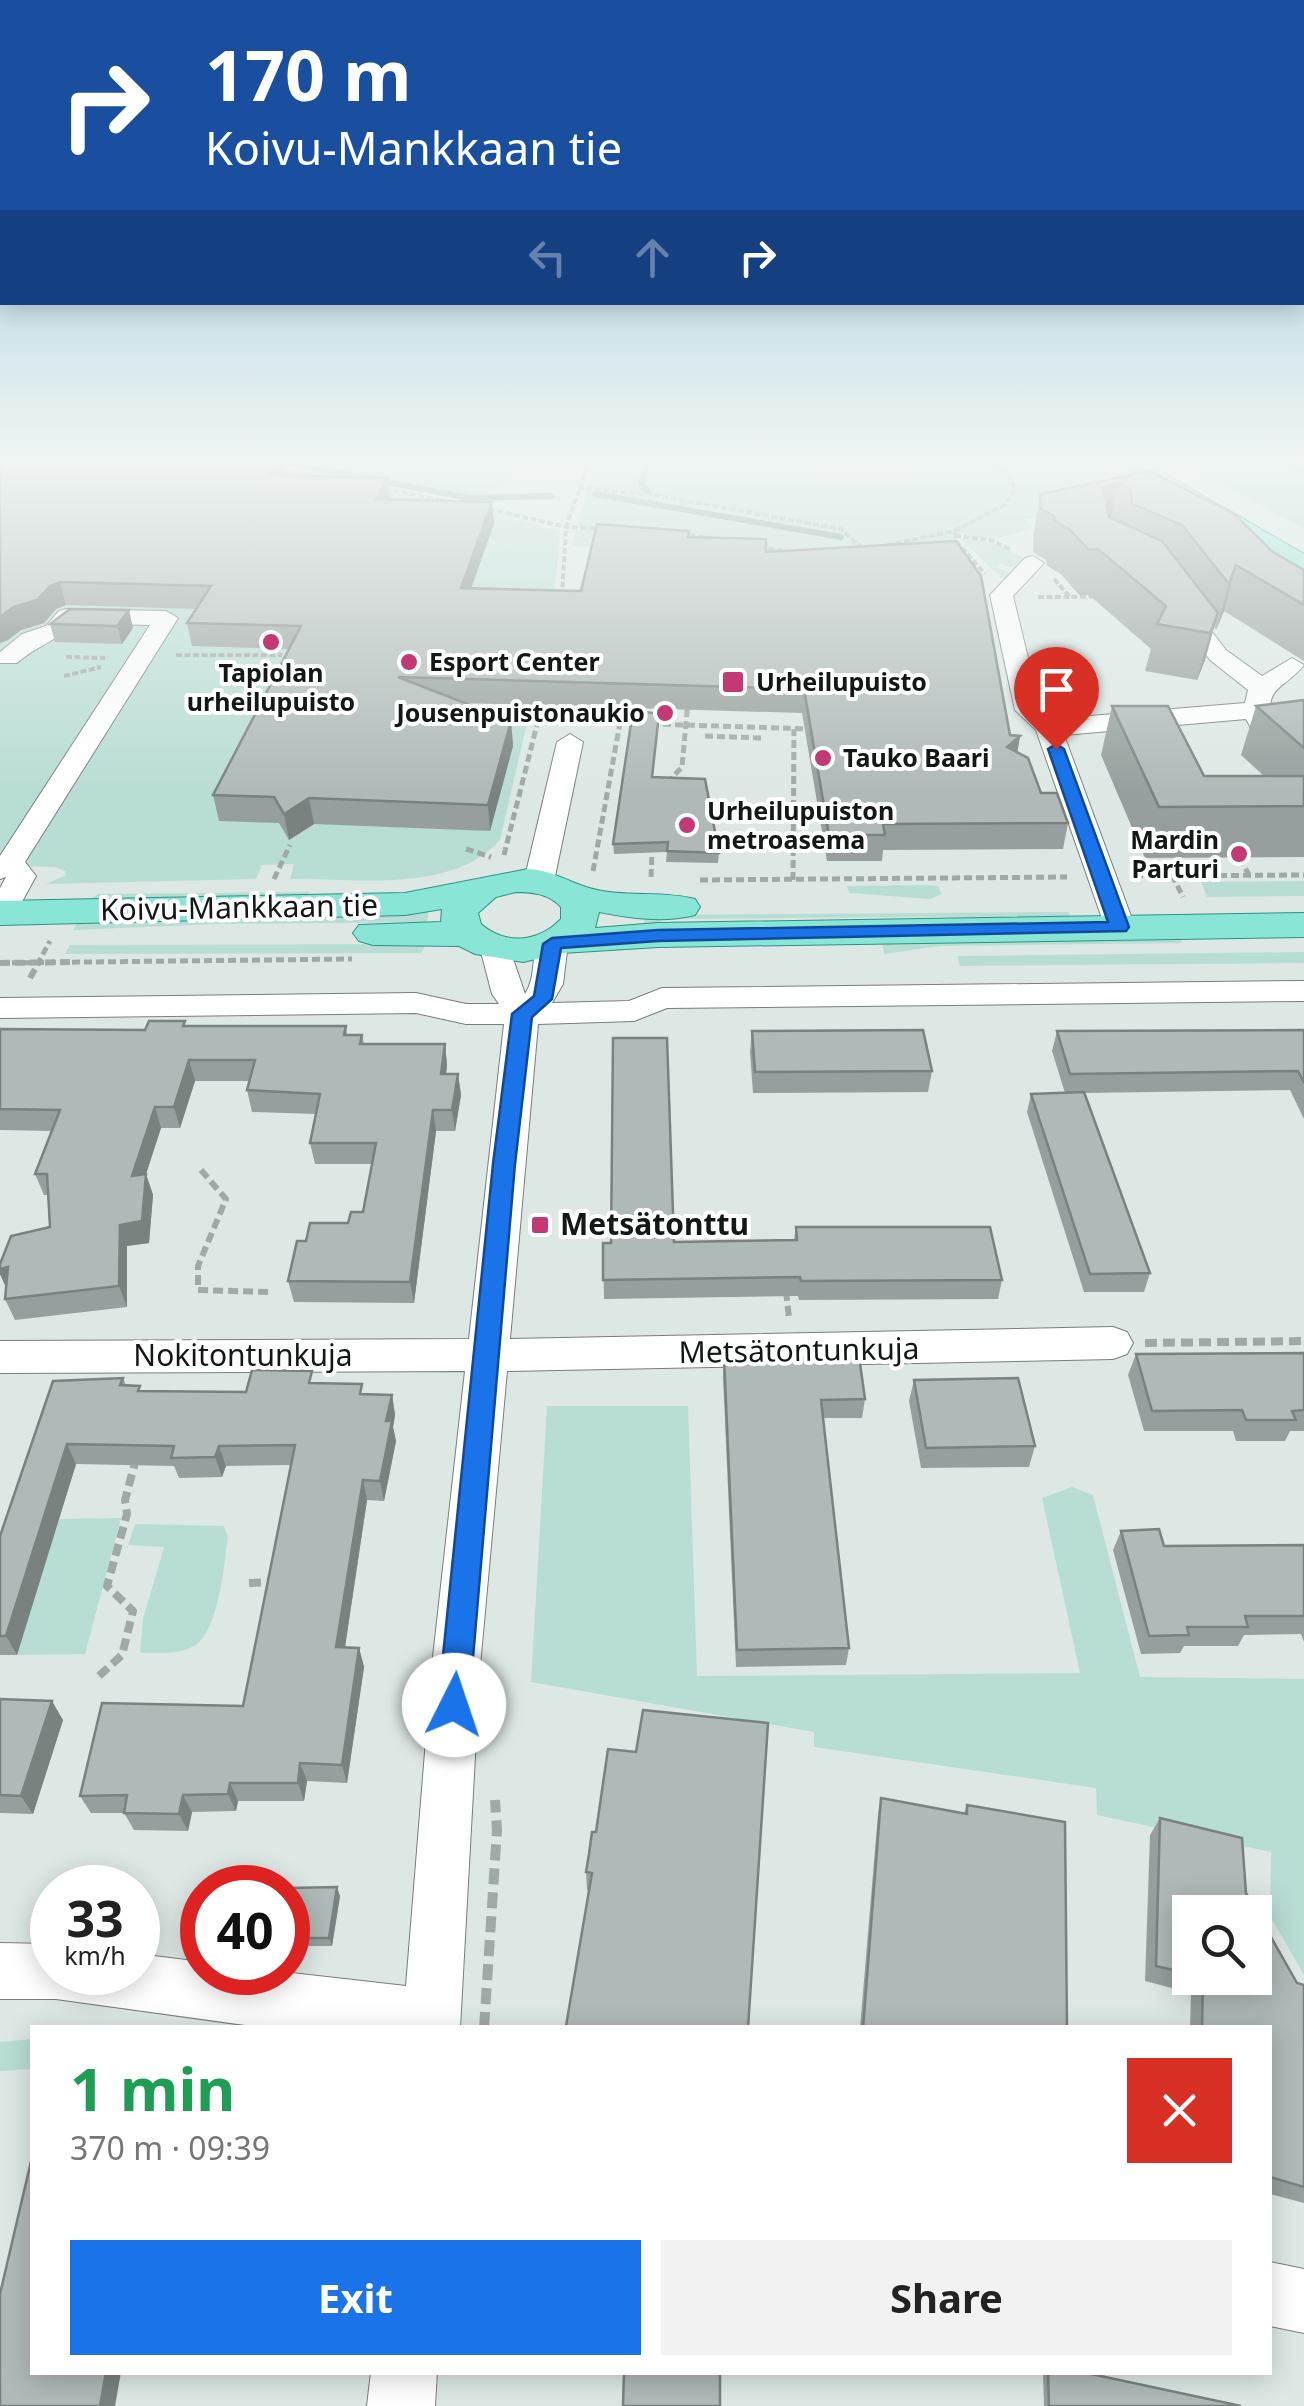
<!DOCTYPE html>
<html lang="en">
<head>
<meta charset="utf-8">
<style>
  body { margin:0; font-family:"Noto Sans",sans-serif; background:#f2f2f2; color:#222; height:100vh; display:flex; flex-direction:column; font-size:38px; white-space:nowrap }
  * { box-sizing:border-box; margin:0 }
  p { font-size:32px; color:#767676 }
  .icon { flex:none; width:55px; height:55px; fill:none; stroke:currentColor; stroke-width:2; stroke-linecap:round; stroke-linejoin:round }
  .map { position:relative; flex:1; overflow:hidden }
  .side { position:absolute; left:30px; top:2025px; width:1242px; height:350px; display:flex; flex-direction:column; background:#fff; border-radius:0px; box-shadow:0 5px 25px #0003 }
  .side>* { flex:none }
  .guide { position:absolute; left:0px; top:0px; width:1305px; height:305px; box-shadow:0 5px 25px #0003; background:#1a4fa0; color:#fff; overflow:hidden }
  .tools { position:absolute; left:1172px; top:1895px; display:grid; gap:20px }
  .tools a { display:grid; place-items:center; width:100px; height:100px; border-radius:0px; background:#fff; box-shadow:0 5px 25px #0003; font-size:50px }
  .speed { position:absolute; left:30px; top:1865px; display:flex; gap:20px; font-size:50px; font-weight:700; text-align:center }
  .speed>* { display:grid; place-content:center; width:130px; height:130px; border-radius:50%; background:#fff; box-shadow:0 5px 25px #0003; line-height:1 }
  .speed small { font-size:25px; font-weight:400 }
  .speed .limit { border:15px solid #d22; background:#fff; color:#111 }
  .pin { position:absolute; display:grid; place-items:center; width:85px; height:85px; color:#fff; margin:-102px -42px; border-radius:50% 50% 50% 0; rotate:-45deg; box-shadow:0 0 10px #0007 }
  .pin .icon { rotate:45deg }
  .me { position:absolute; width:110px; margin:-55px; rotate:4deg; stroke-linejoin:round; filter:drop-shadow(0 0 8px #0008) }
  .turn { display:flex; align-items:center; gap:35px; height:210px; padding:0 40px; font-size:45px }
  .turn .icon { width:130px; height:130px; stroke-width:2.5 }
  .turn b { display:block; font-size:70px; line-height:85px }
  .lanes { display:flex; align-items:center; height:95px; padding:0 40px; background:#0003; justify-content:center; gap:50px; direction:ltr }
  .lanes .off { opacity:.35 }
  .round { display:grid; place-items:center; flex:none; width:105px; height:105px; border-radius:0px; background:#f2f2f2 }
  .summary { display:flex; align-items:center; justify-content:space-between; height:170px; padding:0 40px }
  h1 { font-size:60px; font-weight:700; line-height:75px; color:#1e9e55 }
  .primary-button { display:flex; gap:20px; margin-top:auto; padding:20px 40px }
  .primary-button a { flex:1; height:115px; border-radius:0px; background:#1a73e8; color:#fff; font-size:40px; font-weight:700; line-height:115px; text-align:center }
  .primary-button a+a { background:#f2f2f2; color:#222 }
  .map>svg:first-child { display:block }
  .green { fill:#b8ddd4 }
  .lines { fill:none; stroke-linecap:round; stroke-linejoin:round }
  .stream { stroke:#69958b; stroke-width:6 }
  .minor-casing { stroke:#757f7d; stroke-width:2 }
  .major-casing { stroke:#2d9281; stroke-width:2 }
  .path-far4 { stroke:#a0a9a6; stroke-width:4; stroke-dasharray:6 2.5; stroke-linecap:butt }
  .path-far3 { stroke:#a0a9a6; stroke-width:5; stroke-dasharray:8 4; stroke-linecap:butt }
  .path-far2 { stroke:#a0a9a6; stroke-width:6; stroke-dasharray:10 5; stroke-linecap:butt }
  .path-far1 { stroke:#a0a9a6; stroke-width:8; stroke-dasharray:12 6; stroke-linecap:butt }
  .path { stroke:#a0a9a6; stroke-width:10; stroke-dasharray:16 8; stroke-linecap:butt }
  .minor { fill:#fff; fill-rule:evenodd }
  .major { fill:#89e6d6; fill-rule:evenodd }
  .wall { fill:#969f9d; fill-rule:evenodd }
  .shaded-wall { fill:#7a8280 }
  .building { fill:#afb9b7; stroke:#7a8280; stroke-width:2.5 }
  .route { fill:#1a73e8; stroke:#114b97; stroke-width:2.5 }
  .poi-dot { fill:#c33973; stroke:#fff; stroke-width:4 }
  .labels { text-anchor:middle; stroke-width:8; stroke-linejoin:round; paint-order:stroke }
  .far-poi-label { font-size:25px; font-weight:bold; fill:#131716; stroke:#fff; text-anchor:start }
  .street-label { font-size:30px; fill:#131716; stroke:#fff }
  .poi-label { font-size:30px; font-weight:bold; fill:#131716; stroke:#fff; text-anchor:start }
</style>
</head>
<body>
<div class="map">
<svg width="1304" height="2406" viewBox="0 0 1304 2406">
  <rect width="100%" height="100%" fill="#dde8e5"/>
  <g class="green">
    <path d="M0 457 217 459 405 494 560 531 553 611 500 840C452 894 356 878 290 879L294 864 262 865 256 879 46 884 66 875 65 871 55 867 0 866Z"/>
    <path d="M230 457H430L428 465 520 462C514 490 482 495 457 498Z"/>
    <polygon points="599,457 746,457 841,477 915,473 912,457 1084,457 1150,501 1025,519 1033,529 991,540 961,534 946,543 840,562 571,546"/>
    <polygon points="1168,457 1304,457 1304,528"/>
    <polygon points="961,539 995,543 1023,558 1014,568 1000,564 995,567 1012,573 1005,581"/>
    <polygon points="1304,881 1304,896 1207,897 1201,882"/>
    <polygon points="928,885 938,886 942,894 930,899 850,893 846,886"/>
    <polygon points="309,892 307,899 89,900 98,894"/>
    <polygon points="429,909 427,922 216,924 73,930 78,921 266,919"/>
    <polygon points="1069,912 1070,916 670,919 644,925 644,915"/>
    <polygon points="1179,935 1182,943 940,946 884,954 883,945 938,938"/>
    <polygon points="399,944 425,946 421,953 65,954 70,945"/>
    <polygon points="1304,952 1304,963 960,966 957,956"/>
    <polygon points="547,1406 688,1406 697,1676 1080,1673 1042,1498 1072,1487 1093,1495 1140,1677 1304,1679 1304,1975 1270,1916 1271,1852 1097,1815 1096,1788 814,1747 814,1732 531,1682"/>
    <polygon points="121,1518 85,1654 17,1655 59,1519"/>
    <path d="M135 1524 224 1526 228 1537C224 1564 219 1632 194 1646 179 1655 158 1653 140 1653L143 1619 164 1547 128 1545Z"/>
    <polygon points="32,2039 32,2069 0,2071 0,2042"/>
  </g>
  <g class="lines">
    <g class="stream">
      <polyline points="259,457 469,498 552,496"/>
      <polyline points="648,492 641,483 649,457"/>
      <polyline points="595,494 841,537"/>
    </g>
    <g class="minor-casing">
      <g id="minor">
        <path d="M1033 556 1044 563 1013 596 1040 707 1054 719 1245 703 1248 690 1210 660 1167 603 1178 596 1186 598 1226 650 1262 676 1292 658 1304 665C1285 689 1261 687 1274 725L1270 730H1252L1246 719 1064 735 1135 927 1131 934H1109L1105 927 1036 730 1015 710 990 595 1025 558Z"/>
        <path d="M67 609 166 611 178 618 25 862 36 876 11 922 0 925V888L6 877 0 879V856L150 625 73 623C58 641 36 646 17 663H0V652L22 634 46 626 59 611Z"/>
        <polygon points="570,734 583,742 554,881 549,887 529,887 524,881 557,742"/>
        <path d="M552 934 563 936 568 943 563 984 552 1003 629 1001 662 988 1304 981V1001L667 1008 634 1021 538 1024 510 1339 1113 1327 1127 1332 1133 1343 1127 1354 1113 1359 507 1371 480 1666 460 2028H266L56 1999H0V1943L52 1944V1972H138V1954L202 1962V1972H283L406 1986 432 1666 465 1371 0 1373V1341L469 1339 504 1024H466L416 1013 0 1018V998L416 993 466 1004H499L492 994 480 948 485 941H507L525 994C537 976 530 954 541 936Z"/>
        <polygon points="1270,2262 1304,2269 1304,2333 1270,2326"/>
        <polygon points="371,2372 437,2372 435,2406 367,2406"/>
      </g>
    </g>
    <g class="major-casing">
      <g id="major">
        <polygon points="1106,457 1136,457 1304,554 1304,573"/>
        <path d="M528 869C551 870 569 882 589 888 624 898 660 890 695 899L700 907 695 915C663 923 630 918 599 912L595 928 658 923 1304 913V937L658 947 562 953 523 962 475 954 459 946 373 945 359 941 353 933 359 925 441 922 442 909 405 915 0 925V901L405 893ZM516 892C533 892 549 894 561 907V919C538 943 505 945 481 924L478 913 496 897Z"/>
      </g>
    </g>
    <g class="path-far4">
      <polyline points="979,457 1010,477 1015,489 1004,505 954,531 957,542 985,574"/>
      <polyline points="1247,457 1304,470"/>
      <polyline points="282,470 319,477"/>
      <polyline points="578,487 659,496 841,529 863,549"/>
      <polyline points="385,489 457,503"/>
      <polyline points="489,509 566,527 604,529"/>
      <polyline points="681,534 718,539"/>
      <polyline points="955,536 990,540 1011,550"/>
      <polyline points="760,547 792,552"/>
      <polyline points="879,547 954,531"/>
      <polyline points="1054,579 1070,597 1099,596"/>
      <polyline points="562,596 566,527 591,457"/>
      <polyline points="1038,597 1070,597"/>
      <polyline points="176,655 282,655"/>
      <polyline points="66,657 105,658"/>
      <polyline points="64,676 101,667"/>
    </g>
    <g class="path-far3">
      <polyline points="539,719 558,720"/>
      <polyline points="586,721 638,723"/>
      <polyline points="651,724 813,729"/>
      <polyline points="705,736 761,738"/>
      <polyline points="667,783 682,767 688,701"/>
      <polyline points="466,849 491,857"/>
      <polyline points="504,855 544,697"/>
      <polyline points="1240,858 1249,875"/>
      <polyline points="593,871 620,723"/>
      <polyline points="1172,875 1183,897"/>
      <polyline points="1135,876 1304,875"/>
      <polyline points="651,877 652,853"/>
      <polyline points="274,879 290,845"/>
      <polyline points="700,880 1067,877"/>
      <polyline points="793,880 794,729"/>
      <polyline points="0,963 352,959"/>
      <polyline points="37,965 50,941"/>
    </g>
    <g class="path-far2">
      <polyline points="0,963 74,962"/>
      <polyline points="30,978 39,962"/>
      <polyline points="201,1170 226,1199 198,1266 198,1290 269,1292"/>
      <polyline points="786,1291 789,1318"/>
    </g>
    <g class="path-far1">
      <polyline points="1145,1343 1304,1341"/>
      <polyline points="249,1583 273,1582"/>
      <polyline points="99,1676 122,1655 133,1611 107,1586 127,1514 125,1500 136,1459"/>
    </g>
    <polyline class="path" points="484,2028 497,1830 495,1800"/>
    <use href="#minor" class="minor"/>
    <use href="#major" class="major"/>
  </g>
  <g class="wall">
    <polygon points="0,457 287,474 390,500 492,502 494,524 471,588 581,591 688,537 766,552 1010,735 1020,736 1017,752 1041,793 1068,823 1063,849 883,850 882,861 827,861 802,713 464,703 511,721 513,746 490,831 314,824 289,840 279,823 219,821 213,795 289,649 192,646 187,623 196,609 66,605 56,609 44,623 21,630 8,640"/>
    <polygon points="1149,471 1273,552 1304,570 1304,661 1224,611 1216,630 1214,627 1205,660 1197,680 1145,671 1151,649 1089,595 1079,595 1061,574 1047,566 1046,560 1033,552 1033,538 1040,494"/>
    <polygon points="70,609 133,628 122,644 55,642 50,624"/>
    <polygon points="1304,700 1304,857 1145,858 1101,755 1112,706 1204,776 1264,776 1241,755 1256,706"/>
    <polygon points="659,714 653,777 719,853 718,863 666,862 667,852 614,854 613,844"/>
    <polygon points="186,1026 346,1026 347,1035 362,1035 364,1044 445,1044 447,1065 446,1074 458,1074 461,1095 455,1131 436,1131 414,1303 294,1302 288,1281 306,1241 348,1223 363,1212 372,1164 315,1164 310,1143 316,1114 252,1112 247,1090 249,1081 195,1081 180,1128 161,1128 146,1174 153,1195 149,1243 127,1246 127,1307 15,1320 5,1299 6,1288 0,1274 50,1227 48,1195 44,1195 35,1174 52,1131 0,1130 0,1029 145,1030"/>
    <polygon points="1304,1030 1304,1119 1290,1090 1084,1093 1150,1273 1144,1292 1084,1292 1027,1112 1031,1094 1065,1093 1052,1051 1057,1031"/>
    <polygon points="752,1031 932,1071 928,1092 753,1093 750,1052"/>
    <polygon points="796,1227 1002,1280 998,1299 799,1300 798,1296 604,1299 603,1243 794,1240"/>
    <polygon points="1304,1353 1304,1431 1290,1431 1285,1441 1236,1441 1233,1431 1144,1431 1128,1375 1136,1354"/>
    <polygon points="724,1358 865,1399 862,1418 823,1418 849,1648 846,1665 736,1667 723,1377"/>
    <polygon points="123,1378 126,1385 142,1391 246,1392 315,1383 364,1394 392,1395 395,1415 393,1427 396,1441 384,1501 367,1500 345,1648 359,1648 364,1667 347,1783 307,1781 304,1801 238,1801 236,1811 192,1812 188,1831 134,1830 124,1813 91,1813 80,1796 243,1706 291,1465 226,1466 222,1477 179,1478 174,1466 76,1464 17,1655 0,1655 0,1536 53,1381"/>
    <polygon points="914,1380 1035,1446 1029,1467 921,1468 909,1401"/>
    <polygon points="1121,1531 1164,1546 1304,1545 1304,1642 1301,1634 1244,1635 1238,1646 1184,1646 1180,1653 1141,1654 1113,1550"/>
    <polygon points="0,1699 63,1720 33,1814 0,1813"/>
    <polygon points="881,1798 964,1813 967,1805 1067,2028 860,2028 878,1814"/>
    <path d="M1160 1818 1246 1893 1297 1983 1304 1985V2203L1270 2194V2028H1190L1191 1993 1145 1981 1150 1835ZM1190 1912 1255 1978H1190Z"/>
    <polygon points="589,1854 748,2028 567,2028 589,1890 587,1890 586,1872"/>
    <polygon points="288,1888 340,1896 332,1946 288,1946"/>
    <polygon points="1043,2372 1082,2372 1241,2406 1044,2406"/>
  </g>
  <g class="shaded-wall">
    <polygon points="281,457 284,457 287,474 273,496 269,475"/>
    <polygon points="388,478 390,499 376,499"/>
    <polygon points="1118,482 1109,525 1103,488"/>
    <polygon points="492,502 494,524 463,611 461,588"/>
    <polygon points="1236,565 1224,611 1216,630 1229,584"/>
    <polygon points="60,582 66,605 56,609 44,623 21,630 8,640 0,643 0,617 50,586"/>
    <polygon points="129,610 133,628 122,644 117,626"/>
    <polygon points="1218,613 1205,660 1197,680 1210,633"/>
    <polygon points="511,721 513,746 490,831 488,805"/>
    <polygon points="1020,736 1016,761 1007,747"/>
    <polygon points="309,798 314,824 289,840 284,814"/>
    <polygon points="445,1044 447,1065 444,1095 441,1074"/>
    <polygon points="189,1060 195,1081 180,1128 174,1107"/>
    <polygon points="458,1074 461,1095 455,1131 452,1110"/>
    <polygon points="155,1107 161,1128 146,1174 153,1195 149,1243 127,1246 127,1307 119,1286 120,1225 132,1176"/>
    <polygon points="433,1110 436,1131 414,1303 410,1282"/>
    <polygon points="8,1267 8,1291 0,1274 0,1269"/>
    <polygon points="392,1395 395,1415 393,1427 396,1441 384,1501 380,1481 386,1421"/>
    <polygon points="67,1444 76,1464 17,1655 6,1636"/>
    <polygon points="219,1446 226,1466 222,1477 215,1457"/>
    <polygon points="363,1480 367,1500 342,1666 336,1647"/>
    <polygon points="359,1648 364,1667 347,1783 342,1765"/>
    <polygon points="52,1701 63,1720 33,1814 21,1796"/>
    <polygon points="300,1763 307,1781 304,1801 298,1783"/>
    <polygon points="230,1783 238,1801 236,1811 228,1794"/>
    <polygon points="183,1795 192,1812 188,1831 179,1814"/>
    <polygon points="337,1887 340,1896 332,1946 329,1938"/>
    <polygon points="106,2372 121,2372 115,2406 100,2406"/>
  </g>
  <g class="building">
    <polygon points="0,457 281,457 269,475 388,478 376,499 492,502 461,588 581,591 597,524 689,531 688,537 766,539 766,552 956,541 981,576 1010,735 1020,736 1007,747 1028,758 1041,793 1057,793 1068,823 883,824 885,835 829,835 804,689 398,677 511,721 488,805 309,798 284,814 274,797 213,795 301,626 187,623 211,586 60,582 50,586 37,600 14,607 0,617"/>
    <polygon points="1149,471 1233,513 1273,552 1304,570 1304,605 1236,565 1229,584 1182,525 1132,504 1131,490 1118,482 1103,488 1109,517 1162,541 1218,613 1210,633 1157,624 1166,606 1098,549 1089,550 1069,529 1055,521 1054,516 1041,509 1040,494"/>
    <polygon points="70,609 129,610 117,626 50,624"/>
    <polygon points="1304,700 1304,748 1256,706"/>
    <polygon points="1112,706 1168,706 1204,776 1304,776 1304,806 1159,807"/>
    <polygon points="633,710 659,714 652,777 705,779 719,853 667,851 668,842 613,844"/>
    <polygon points="149,1021 185,1021 183,1026 346,1026 344,1035 362,1035 360,1044 445,1044 441,1074 458,1074 452,1110 433,1110 410,1282 288,1281 297,1241 306,1241 310,1223 348,1223 351,1212 363,1212 376,1143 310,1143 320,1094 247,1090 255,1060 189,1060 174,1107 155,1107 132,1176 146,1174 142,1221 120,1225 119,1286 5,1299 8,1267 0,1269 0,1264 11,1236 50,1227 47,1174 35,1174 60,1110 0,1109 0,1029 145,1030"/>
    <polygon points="923,1030 932,1071 755,1072 752,1031"/>
    <polygon points="1304,1030 1304,1083 1298,1071 1070,1074 1057,1031"/>
    <polygon points="613,1038 667,1038 674,1242 797,1240 796,1227 990,1227 1002,1280 801,1281 800,1277 603,1280 603,1243 611,1243"/>
    <polygon points="1084,1092 1150,1273 1090,1274 1031,1094"/>
    <polygon points="1304,1353 1304,1410 1292,1411 1296,1420 1246,1420 1242,1410 1152,1411 1136,1354"/>
    <polygon points="859,1356 865,1399 821,1400 849,1648 737,1650 724,1358"/>
    <polygon points="252,1370 312,1371 309,1383 362,1384 360,1394 392,1395 386,1421 392,1421 380,1481 363,1480 336,1647 359,1648 342,1765 300,1763 298,1783 230,1783 228,1794 183,1795 179,1814 124,1813 127,1795 80,1796 102,1703 243,1706 295,1445 219,1446 215,1457 171,1458 174,1446 67,1444 6,1636 0,1636 0,1536 53,1381 123,1378 120,1385 140,1386 138,1391 246,1392"/>
    <polygon points="1018,1378 1035,1446 926,1448 914,1380"/>
    <polygon points="1159,1529 1164,1546 1304,1545 1304,1616 1245,1616 1248,1627 1187,1627 1189,1635 1149,1636 1121,1531"/>
    <polygon points="0,1699 52,1701 21,1796 0,1795"/>
    <polygon points="643,1710 768,1723 748,2028 566,2026 592,1873 586,1872 589,1854 592,1832 596,1832 608,1749 636,1752"/>
    <polygon points="881,1798 967,1814 967,1805 1065,1822 1067,2028 863,2028"/>
    <polygon points="1160,1818 1242,1838 1246,1893 1297,1983 1304,1985 1304,2187 1270,2177 1270,2028 1202,2028 1203,1978 1255,1978 1255,1912 1190,1912 1190,1974 1156,1966"/>
    <polygon points="337,1887 329,1938 288,1938 288,1888"/>
    <polygon points="32,2157 32,2372 106,2372 100,2406 0,2406 0,2294"/>
    <polygon points="624,2372 720,2372 720,2406 623,2406"/>
    <polygon points="1048,2372 1082,2372 1241,2406 1049,2406"/>
  </g>
  <linearGradient id="sky" x2="0" y2="1"><stop stop-color="#84bdd7"/><stop offset="0.58" stop-color="#f0f5f3"/><stop offset="1" stop-color="#f0f5f3" stop-opacity="0"/></linearGradient>
  <rect width="1304" height="794" fill="url(#sky)"/>
  <polygon class="route" points="1056,744 1064,749 1129,927 1126,931 658,941 561,948 552,999 532,1017 515,1164 469,1705 464,1715 454,1719 443,1715 438,1705 493,1164 512,1014 534,996 543,944 552,938 658,930 1108,922 1048,749"/>
  <g class="poi-dot">
    <circle cx="271" cy="642" r="10"/>
    <circle cx="409" cy="662" r="10"/>
    <rect x="721" y="670" width="24" height="24" rx="5"/>
    <circle cx="665" cy="713" r="10"/>
    <circle cx="823" cy="758" r="10"/>
    <circle cx="687" cy="825" r="10"/>
    <circle cx="1239" cy="854" r="10"/>
    <rect x="530" y="1215" width="20" height="20" rx="5"/>
  </g>
  <g class="labels">
    <g class="far-poi-label">
      <text x="429" y="671">Esport Center</text>
      <text x="271" y="682" text-anchor="middle">Tapiolan<tspan x="271" dy="29">urheilupuisto</tspan></text>
      <text x="756" y="691">Urheilupuisto</text>
      <text x="645" y="722" text-anchor="end">Jousenpuistonaukio</text>
      <text x="843" y="767">Tauko Baari</text>
      <text x="707" y="820">Urheilupuiston<tspan x="707" dy="29">metroasema</tspan></text>
      <text x="1219" y="849" text-anchor="end">Mardin<tspan x="1219" dy="29">Parturi</tspan></text>
    </g>
    <g class="street-label">
      <text transform="translate(239 908) rotate(-1)" y="10">Koivu-Mankkaan tie</text>
      <text transform="translate(799 1351) rotate(-1)" y="10">Metsätontunkuja</text>
      <text x="243" y="1366">Nokitontunkuja</text>
    </g>
    <g class="poi-label">
      <text x="560" y="1235">Metsätonttu</text>
    </g>
  </g>
</svg>
<div class="tools">
<a><svg class="icon" aria-label="search" viewBox="0 0 24 24"><circle cx="10" cy="10" r="6"/><path d="M15 15l6 6"/></svg></a>
</div>
<div class="speed"><div>33<small>km/h</small></div><div class="limit">40</div></div>
<div class="pin" style="left:1056px;top:749px;background:#d93025"><svg class="icon" aria-label="arrive" viewBox="0 0 24 24"><path d="M6 21V4h12l-3 4 3 4H6"/></svg></div>
<svg class="me" style="left:454px;top:1705px" viewBox="-20 -20 40 40"><circle r="19" fill="#fff"/><path d="M0-13L10 11 0 6-10 11z" fill="#1a73e8"/></svg>
<div class="guide">
<div class="turn"><svg class="icon" aria-label="right" viewBox="0 0 24 24"><path d="M7 20v-9h11M14 6l5 5-5 5"/></svg><div><b>170 m</b>Koivu-Mankkaan tie</div></div>
<div class="lanes"><svg class="icon off" aria-label="left" viewBox="0 0 24 24"><path d="M17 20v-9H6M10 6l-5 5 5 5"/></svg><svg class="icon off" aria-label="ahead" viewBox="0 0 24 24"><path d="M12 20V5M6 11l6-6 6 6"/></svg><svg class="icon" aria-label="right" viewBox="0 0 24 24"><path d="M7 20v-9h11M14 6l5 5-5 5"/></svg></div>
</div>
<section class="side">
<div class="summary"><div><h1>1 min</h1><p>370 m · 09:39</p></div><a class="round" style="background:#d93025;color:#fff"><svg class="icon" aria-label="close" viewBox="0 0 24 24"><path d="M6 6l12 12M18 6L6 18"/></svg></a></div>
<div class="primary-button"><a>Exit</a><a>Share</a></div>
</section>
</div>
</body>
</html>
